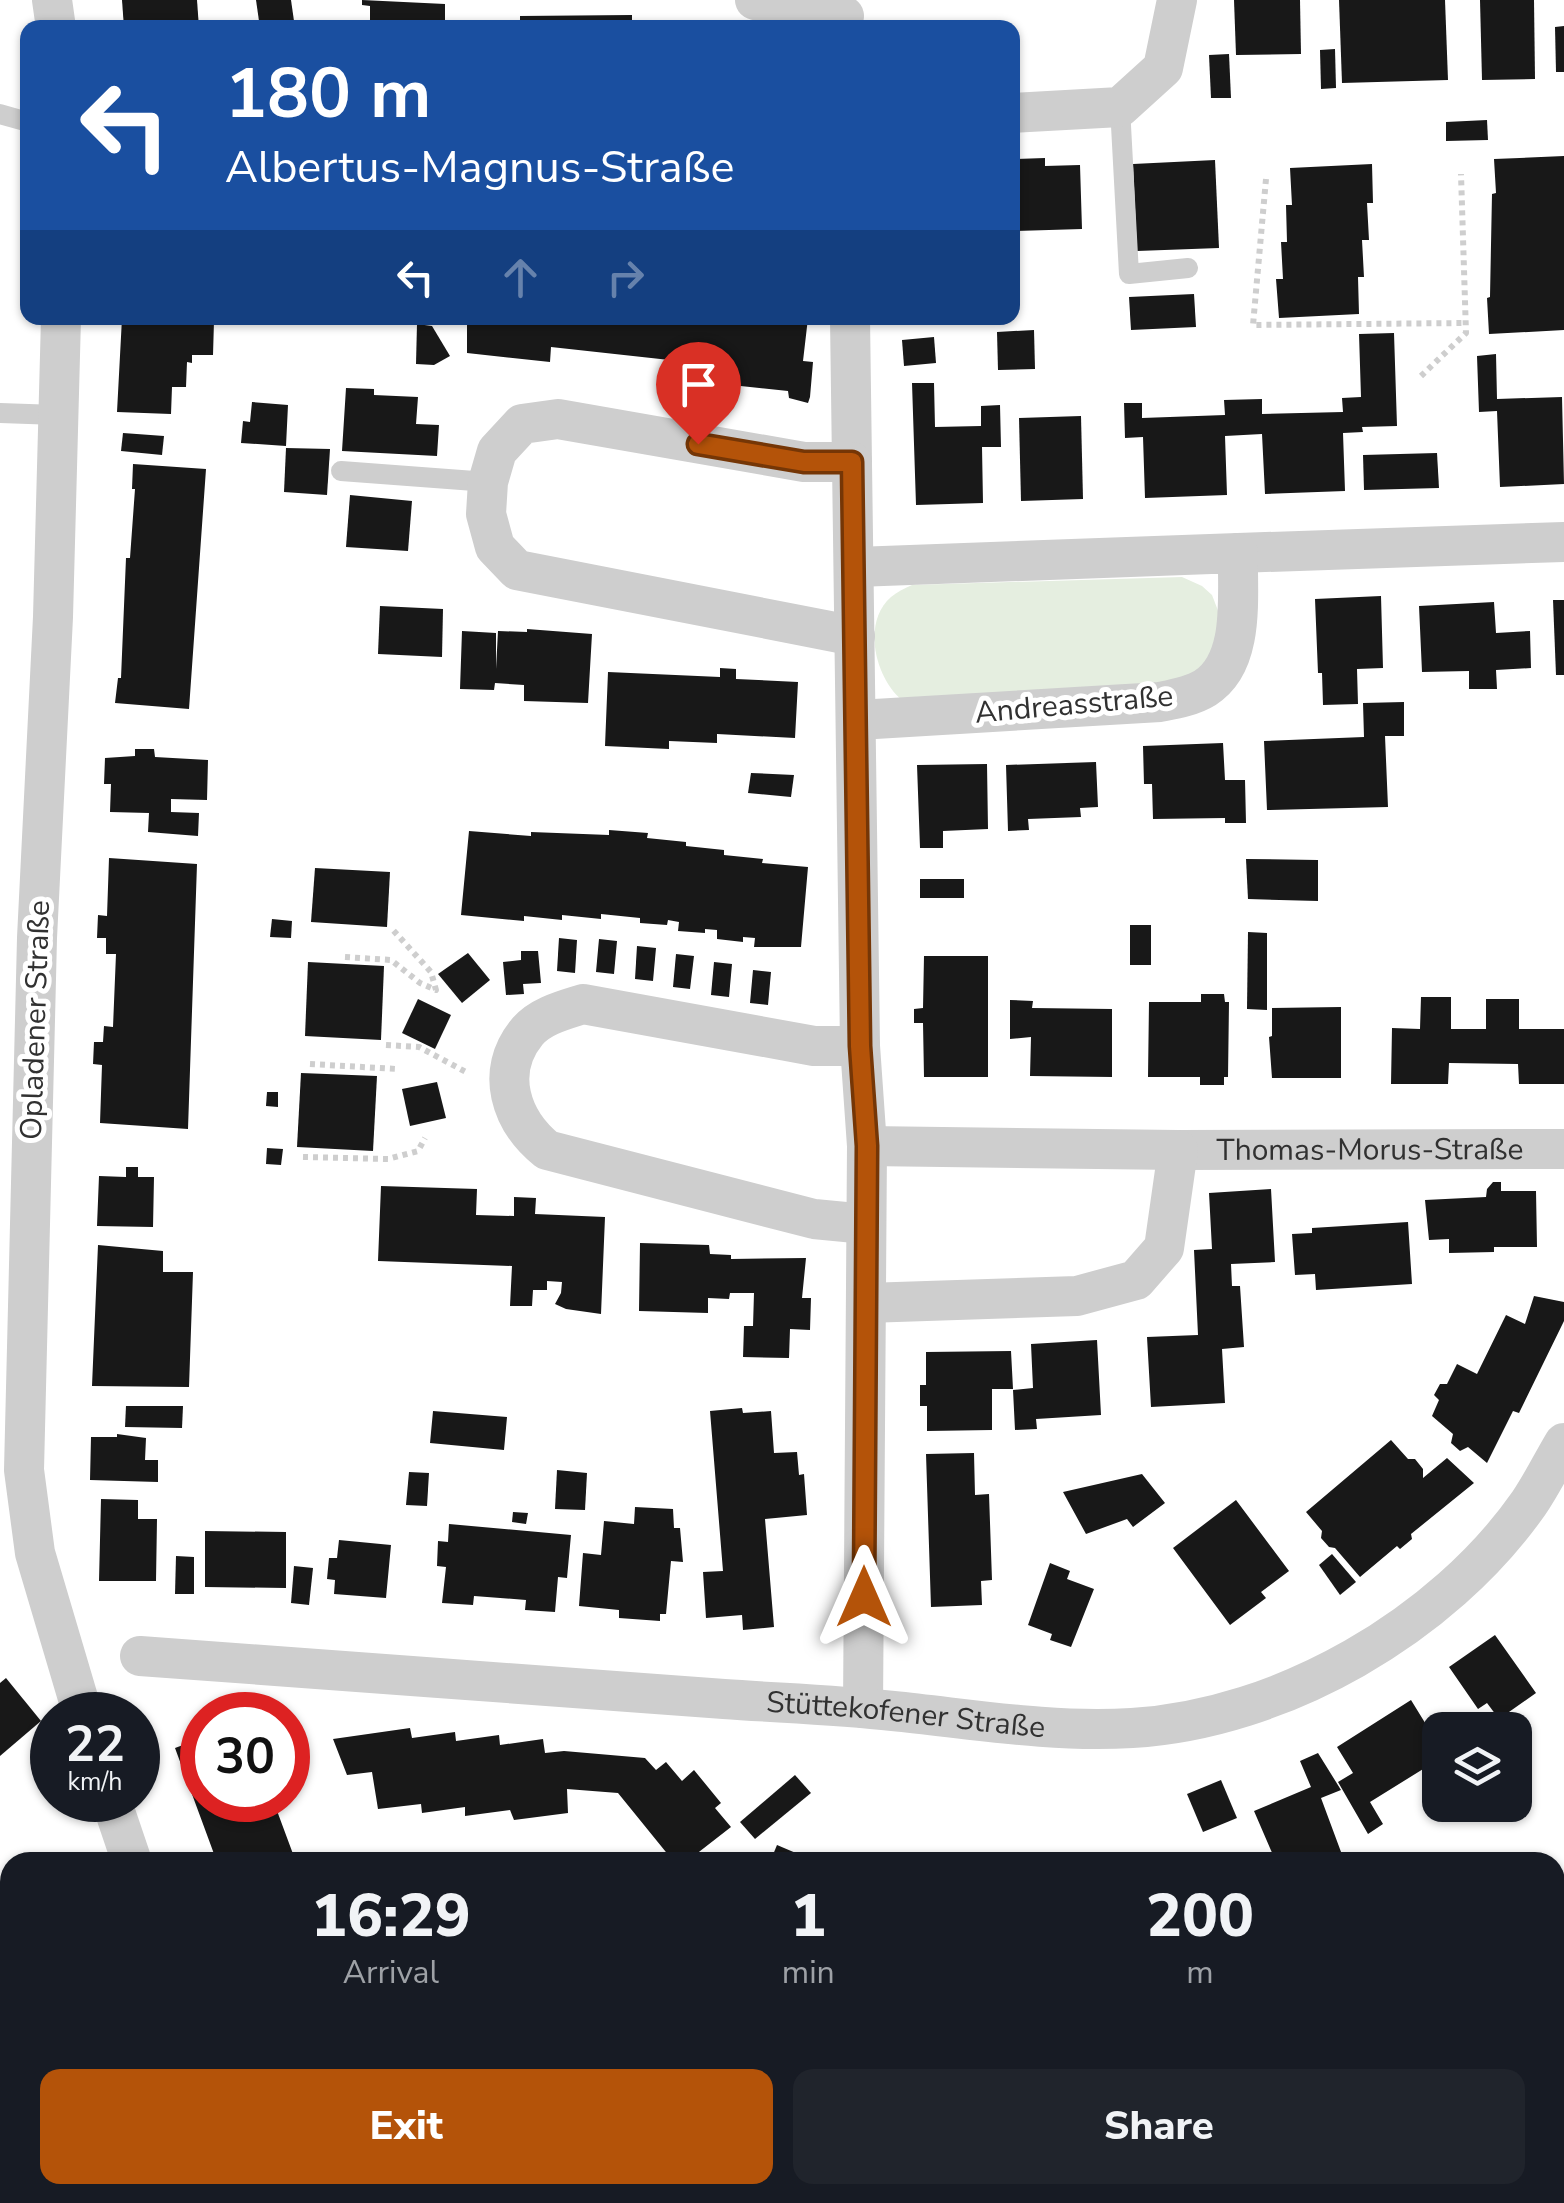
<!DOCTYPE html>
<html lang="en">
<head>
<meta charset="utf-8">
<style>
  body { margin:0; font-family:"Nunito Sans",sans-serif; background:#20242c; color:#f1f3f6; height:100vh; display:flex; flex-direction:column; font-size:38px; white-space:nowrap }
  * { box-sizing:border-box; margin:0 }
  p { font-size:32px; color:#9ea1a6 }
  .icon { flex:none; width:55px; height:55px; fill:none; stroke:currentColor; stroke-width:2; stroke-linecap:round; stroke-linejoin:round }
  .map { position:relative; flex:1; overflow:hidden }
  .panel { position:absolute; left:0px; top:1852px; width:1565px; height:352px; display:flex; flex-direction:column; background:#171b24; border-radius:30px 30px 0 0; box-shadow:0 2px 8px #0004 }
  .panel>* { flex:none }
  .guide { position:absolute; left:20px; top:20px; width:1000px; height:305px; border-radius:20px; box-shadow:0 2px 8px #0004; background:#1a4fa0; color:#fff; overflow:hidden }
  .fabs { position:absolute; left:1422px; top:1712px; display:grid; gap:20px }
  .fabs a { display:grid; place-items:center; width:110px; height:110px; border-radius:20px; background:#171b24; box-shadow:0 2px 8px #0004; font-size:50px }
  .speed { position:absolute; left:30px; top:1692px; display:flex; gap:20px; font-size:50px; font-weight:700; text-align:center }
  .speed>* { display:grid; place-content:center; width:130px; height:130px; border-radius:50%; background:#171b24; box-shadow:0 2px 8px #0004; line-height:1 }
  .speed small { font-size:25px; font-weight:400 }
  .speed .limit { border:15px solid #d22; background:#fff; color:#111 }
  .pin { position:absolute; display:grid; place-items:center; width:85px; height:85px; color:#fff; margin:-102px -42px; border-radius:50% 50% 50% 0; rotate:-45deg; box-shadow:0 0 10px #0007 }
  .pin .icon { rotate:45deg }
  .me { position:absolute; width:110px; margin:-55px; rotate:0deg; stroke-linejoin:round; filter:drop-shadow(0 0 8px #0008) }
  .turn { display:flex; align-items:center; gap:35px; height:210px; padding:0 40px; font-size:45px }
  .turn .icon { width:130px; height:130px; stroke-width:2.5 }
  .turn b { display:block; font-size:70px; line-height:85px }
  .lanes { display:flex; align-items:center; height:95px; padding:0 40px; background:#0003; justify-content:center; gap:50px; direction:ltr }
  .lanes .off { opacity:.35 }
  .eta { display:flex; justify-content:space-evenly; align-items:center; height:170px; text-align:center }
  .eta b { font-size:60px; font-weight:800; line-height:70px }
  .primary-button { display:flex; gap:20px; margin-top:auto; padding:20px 40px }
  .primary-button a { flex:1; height:115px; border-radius:20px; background:#b45309; color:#fff; font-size:40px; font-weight:800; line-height:115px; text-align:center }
  .primary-button a+a { background:#20242c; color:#f1f3f6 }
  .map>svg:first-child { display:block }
  .green { fill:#e5eee0 }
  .building { fill:#181818 }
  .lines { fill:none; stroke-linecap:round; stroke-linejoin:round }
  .path { stroke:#cecece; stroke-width:6; stroke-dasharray:5 5; stroke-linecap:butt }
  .service { stroke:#cecece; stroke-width:20 }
  .minor { stroke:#cecece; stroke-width:40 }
  .route-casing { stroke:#753606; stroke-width:25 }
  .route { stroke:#b45309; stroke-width:18 }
  .labels { text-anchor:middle; stroke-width:10; stroke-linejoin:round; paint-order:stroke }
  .street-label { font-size:30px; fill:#313131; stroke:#fff }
</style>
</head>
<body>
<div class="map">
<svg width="1564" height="2203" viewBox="0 0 1564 2203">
  <rect width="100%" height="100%" fill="#fff"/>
  <g class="green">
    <path d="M1182 577 1202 586 1212 595 1222 621 1209 664 1189 681 902 700C876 679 861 623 891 597 897 592 905 588 912 585Z"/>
    <polygon points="967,2195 1503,2195 1507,2203 948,2203"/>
  </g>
  <g class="building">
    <polygon points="122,0 197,0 199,28 124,28"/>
    <polygon points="256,0 291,0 295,28 260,28"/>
    <polygon points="362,0 445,4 445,28 370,28 370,6 362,5"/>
    <polygon points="1234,0 1300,0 1301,54 1236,55"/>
    <polygon points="1339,0 1445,0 1448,80 1342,83"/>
    <polygon points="1480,0 1534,0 1535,79 1482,80"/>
    <polygon points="632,15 632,28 501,28 501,20 520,20 520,16"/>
    <polygon points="1564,26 1564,72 1556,72 1555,27"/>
    <polygon points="1335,49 1336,88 1321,89 1320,50"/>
    <polygon points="1229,54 1231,98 1211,98 1209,55"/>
    <polygon points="1487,120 1488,140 1446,141 1446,122"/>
    <polygon points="1564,156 1564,330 1489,334 1487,298 1490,297 1492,194 1496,193 1494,159"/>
    <polygon points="1045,158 1045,166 1080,165 1082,229 1012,231 1012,159"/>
    <polygon points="1215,160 1219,248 1137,251 1133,164"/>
    <polygon points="1372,164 1373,203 1367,203 1369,240 1362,240 1364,277 1358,277 1359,314 1279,318 1276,279 1283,279 1281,242 1287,242 1286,205 1292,205 1290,168"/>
    <polygon points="1194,294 1196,327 1131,330 1129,297"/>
    <polygon points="122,318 214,321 213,355 192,355 192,363 187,362 186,387 172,387 171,414 117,412"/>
    <polygon points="467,318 808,318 803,361 813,362 810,397 808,403 789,398 788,391 722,384 724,366 551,347 550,362 467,353"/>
    <polygon points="417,324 432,326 450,356 434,365 416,364"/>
    <polygon points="1034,330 1035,369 998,370 997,332"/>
    <polygon points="1394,333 1397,426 1362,427 1363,432 1343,433 1345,491 1265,494 1262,434 1225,436 1227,495 1145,498 1143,437 1125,438 1124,403 1142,403 1142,418 1225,415 1224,400 1262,399 1262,414 1343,412 1342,398 1361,397 1359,334"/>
    <polygon points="934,337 936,363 904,366 902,340"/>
    <polygon points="1496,354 1497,399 1562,397 1564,484 1500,487 1497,411 1479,412 1477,356"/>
    <polygon points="912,383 934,383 935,427 981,426 981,406 1000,405 1001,447 982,447 983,503 916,505"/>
    <polygon points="346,388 374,389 374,395 418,397 416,424 439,425 437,456 342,451"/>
    <polygon points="252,402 288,405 286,446 241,443 243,421 250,422"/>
    <polygon points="1081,416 1083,499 1021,501 1019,418"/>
    <polygon points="123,433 164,436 162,455 121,451"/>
    <polygon points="286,448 330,449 327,495 284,492"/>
    <polygon points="1437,453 1439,488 1364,490 1363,455"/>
    <polygon points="133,464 206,469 189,709 115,703 118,678 121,678 126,558 130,558 135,489 132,489"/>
    <polygon points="350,495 412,501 408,551 346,547"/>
    <polygon points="1381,596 1383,668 1357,669 1358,704 1323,705 1322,673 1318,673 1315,599"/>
    <polygon points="1553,600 1564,600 1564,675 1556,675"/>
    <polygon points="1494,602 1496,633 1530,631 1531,668 1496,670 1497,689 1469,689 1469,671 1422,672 1419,606"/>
    <polygon points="380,606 443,609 442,657 378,654"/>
    <polygon points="527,629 592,634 588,703 524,701 524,685 495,683 494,690 460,689 462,631 496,633 496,669 498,631 527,632"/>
    <polygon points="720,668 736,669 736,679 798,682 795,738 717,734 717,743 669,741 669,749 605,746 608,672 720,677"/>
    <polygon points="1404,702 1404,736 1385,736 1388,807 1267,810 1264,741 1364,737 1363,703"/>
    <polygon points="1223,743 1225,780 1245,780 1246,823 1225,823 1225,818 1153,819 1152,784 1144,784 1143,746"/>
    <polygon points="135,749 154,749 155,757 208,760 207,800 171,799 171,812 199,813 198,836 148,832 149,813 110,812 111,784 104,784 105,758 135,756"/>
    <polygon points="1096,762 1098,807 1080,808 1081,817 1028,819 1029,830 1008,831 1006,765"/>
    <polygon points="987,764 988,829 943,831 943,848 920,848 917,765"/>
    <polygon points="751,773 794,775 791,797 748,793"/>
    <polygon points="609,830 648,833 647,838 686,842 686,846 724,850 724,855 763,859 762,863 808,867 801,947 754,947 755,938 743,937 743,942 717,939 717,930 705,929 705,933 678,931 679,922 668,920 667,925 640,923 640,918 601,914 601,919 562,915 562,920 524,916 524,921 461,915 469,831 531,836 531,832 609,835"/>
    <polygon points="109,858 197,864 188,1129 100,1123 102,1065 93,1064 94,1042 103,1042 104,1026 113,1027 116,954 106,954 106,938 97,938 98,915 107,916"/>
    <polygon points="1246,859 1318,860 1318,901 1248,899"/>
    <polygon points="315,868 390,872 387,927 311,922"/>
    <rect x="920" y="879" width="44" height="19"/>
    <polygon points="272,919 292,921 291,938 270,937"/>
    <rect x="1130" y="925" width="21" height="40"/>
    <polygon points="1248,932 1267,933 1267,1010 1247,1009"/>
    <polygon points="559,938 577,940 575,973 557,971"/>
    <polygon points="599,939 617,941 614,974 596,972"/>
    <polygon points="637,946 656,948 653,981 635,979"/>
    <polygon points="521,951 538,951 541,983 523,984 524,994 506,995 503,962 521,960"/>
    <polygon points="468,953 490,980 462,1003 438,974"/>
    <polygon points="676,954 694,956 690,989 673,987"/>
    <polygon points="924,956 988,956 988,1077 924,1077 923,1023 914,1023 914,1009 923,1008"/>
    <polygon points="308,962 384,966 381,1040 305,1036"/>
    <polygon points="714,962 732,964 729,997 711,995"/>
    <polygon points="753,970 771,972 768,1005 750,1003"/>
    <polygon points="1201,994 1224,994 1225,1002 1229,1002 1228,1077 1224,1077 1224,1085 1200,1085 1200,1077 1148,1077 1149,1002 1201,1002"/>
    <polygon points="1421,997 1451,997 1451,1029 1486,1029 1486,999 1519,999 1519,1029 1564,1029 1564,1084 1519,1084 1518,1064 1449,1063 1448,1084 1391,1084 1392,1028 1420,1029"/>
    <polygon points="418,999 451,1015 435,1049 402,1033"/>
    <polygon points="1010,1000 1033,1001 1032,1008 1112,1009 1112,1077 1030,1076 1031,1037 1010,1039"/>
    <polygon points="1341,1007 1341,1078 1272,1078 1269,1037 1272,1036 1272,1008"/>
    <polygon points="301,1073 377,1076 373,1151 297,1147"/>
    <polygon points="437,1082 446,1118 410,1126 402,1089"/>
    <polygon points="267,1092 278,1092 278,1107 266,1106"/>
    <polygon points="267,1148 283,1149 281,1165 266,1164"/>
    <polygon points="126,1167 138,1167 138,1177 154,1177 153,1227 97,1226 99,1176 126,1177"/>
    <polygon points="1493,1182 1501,1182 1501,1191 1536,1191 1537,1247 1494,1247 1494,1252 1449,1253 1449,1239 1429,1240 1425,1200 1486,1197 1487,1189"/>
    <polygon points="381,1186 477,1189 476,1215 514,1216 514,1197 536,1198 535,1214 605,1217 601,1314 566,1309 555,1304 561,1293 562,1282 547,1281 547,1290 533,1290 532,1306 510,1306 512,1266 378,1261"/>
    <polygon points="1271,1189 1275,1262 1231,1264 1232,1286 1240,1286 1244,1347 1222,1349 1225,1403 1151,1407 1147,1337 1198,1335 1194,1250 1212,1249 1209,1193"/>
    <polygon points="1408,1222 1412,1284 1316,1290 1315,1274 1295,1275 1292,1234 1312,1233 1312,1228"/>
    <polygon points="640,1243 709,1245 710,1254 731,1255 731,1259 806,1258 802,1298 811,1298 810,1330 790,1329 789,1358 743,1357 744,1326 753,1326 754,1293 730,1293 729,1299 708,1298 708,1313 639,1311"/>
    <polygon points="98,1245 163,1251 163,1272 193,1272 189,1387 92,1386"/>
    <polygon points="1534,1296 1564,1302 1564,1321 1519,1413 1513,1411 1487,1463 1468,1447 1460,1451 1451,1443 1453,1434 1432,1416 1439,1400 1434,1395 1440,1384 1447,1384 1457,1364 1477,1374 1506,1315 1525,1324"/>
    <polygon points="1097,1340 1101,1415 1036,1419 1037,1429 1015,1430 1013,1390 1033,1388 1031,1344"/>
    <polygon points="1011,1351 1013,1389 992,1389 992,1430 927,1431 927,1406 920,1406 920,1385 926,1385 926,1352"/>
    <polygon points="126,1406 183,1406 182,1428 125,1427"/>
    <polygon points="742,1408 743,1413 771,1411 774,1453 797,1452 799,1475 804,1474 807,1515 765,1519 774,1627 743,1630 742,1615 706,1618 703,1572 723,1571 710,1411"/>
    <polygon points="433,1411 507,1417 504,1450 430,1443"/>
    <polygon points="117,1434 146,1438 145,1460 158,1460 158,1482 90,1480 91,1437 117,1437"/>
    <polygon points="1391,1440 1408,1459 1415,1459 1423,1469 1423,1478 1447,1458 1474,1483 1411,1534 1412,1539 1400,1549 1397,1546 1360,1577 1335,1548 1329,1547 1321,1538 1322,1531 1306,1512"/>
    <polygon points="974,1453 975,1495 989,1494 992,1580 981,1581 982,1605 931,1607 926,1454"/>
    <polygon points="557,1470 587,1473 585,1510 555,1509"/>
    <polygon points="409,1472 429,1473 427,1506 406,1505"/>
    <polygon points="1142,1474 1165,1503 1133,1527 1127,1519 1086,1534 1063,1492"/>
    <polygon points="101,1499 138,1500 138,1519 157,1519 156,1581 99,1581"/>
    <polygon points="1236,1500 1289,1571 1261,1592 1266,1598 1230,1625 1173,1548"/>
    <polygon points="635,1507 673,1509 674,1528 680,1528 683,1562 671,1561 666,1614 660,1614 660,1621 619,1618 619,1610 579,1606 583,1553 601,1555 604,1521 634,1524"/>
    <polygon points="513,1512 528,1513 526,1524 512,1522"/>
    <polygon points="449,1524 571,1535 567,1578 558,1577 555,1612 525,1610 526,1600 474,1596 473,1605 442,1603 446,1567 437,1566 438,1541 448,1542"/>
    <polygon points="205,1531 286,1532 286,1588 205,1587"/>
    <polygon points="339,1540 391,1545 386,1598 334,1594 335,1580 327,1579 329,1558 337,1558"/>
    <polygon points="1332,1554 1356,1582 1340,1595 1319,1565"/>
    <polygon points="176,1556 194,1557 194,1594 175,1594"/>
    <polygon points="1050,1563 1070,1571 1067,1579 1094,1589 1071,1647 1050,1640 1052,1634 1028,1625"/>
    <polygon points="294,1566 313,1568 309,1605 291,1603"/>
    <polygon points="1495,1635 1536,1693 1499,1719 1487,1703 1478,1709 1449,1667"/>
    <polygon points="6,1678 41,1721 0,1756 0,1683"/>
    <polygon points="1411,1700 1435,1739 1440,1736 1440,1785 1428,1766 1370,1802 1383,1824 1368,1834 1338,1782 1353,1773 1337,1747"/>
    <polygon points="410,1728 412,1738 455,1732 456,1741 499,1735 500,1745 543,1739 545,1753 564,1751 645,1758 656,1770 666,1762 682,1781 694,1770 721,1803 715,1808 731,1827 686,1862 674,1862 618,1793 567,1789 568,1813 514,1820 510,1810 465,1816 465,1807 422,1813 421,1804 378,1809 372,1772 347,1775 333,1739"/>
    <polygon points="202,1738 202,1800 273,1800 296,1862 217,1862 175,1748"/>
    <polygon points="1318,1753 1341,1790 1321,1798 1344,1860 1276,1862 1254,1811 1311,1787 1300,1761"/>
    <polygon points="795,1775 811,1793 755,1839 740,1822"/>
    <polygon points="1221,1780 1237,1818 1203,1832 1187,1794"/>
    <polygon points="777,1845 817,1862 770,1862"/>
    <polygon points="0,1914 10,1926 10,1947 0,1955"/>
    <polygon points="0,1965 10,1977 10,2059 0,2067"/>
    <polygon points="10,2090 10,2139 5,2143 0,2136 0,2099"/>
    <polygon points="406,2195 497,2195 504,2203 408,2203 411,2200"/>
    <polygon points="666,2195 740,2195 746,2203 673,2203"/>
  </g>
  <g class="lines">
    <g class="path">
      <polyline points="1266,179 1253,325 1465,323"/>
      <polyline points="1421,376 1466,333 1461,174"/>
      <polyline points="345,957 391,960 420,983 436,990 431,972 393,930"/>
      <polyline points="386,1045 419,1047 466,1072"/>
      <polyline points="310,1064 397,1069"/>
      <polyline points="303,1157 388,1159 418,1151 425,1138"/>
    </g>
    <g class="service">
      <polyline points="1120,107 1129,274 1188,268"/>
      <polyline points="0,114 28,122"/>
      <polyline points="0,413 57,415"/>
      <polyline points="341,471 488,482"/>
    </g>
    <g class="minor">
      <polyline points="52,0 56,28"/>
      <polyline points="755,0 844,16"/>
      <polyline points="1012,113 1120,107 1163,68 1177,0"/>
      <polyline points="61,318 53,617 37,938 24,1470 35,1553 83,1715"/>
      <polyline points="850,318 860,1046 867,1146 863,1708"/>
      <polyline points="852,462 804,462 558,419 522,424 497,451 488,482 486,514 495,547 517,570 855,636"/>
      <polyline points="1238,553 1564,542"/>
      <path d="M856 567 1238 553C1237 595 1246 662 1205 688 1192 696 1175 699 1160 702L858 720"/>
      <path d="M860 1046H814L583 1004C564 1010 540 1016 527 1032 494 1072 511 1121 547 1150L814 1219 866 1224"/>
      <path id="s1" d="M1178 1150 1564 1149"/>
      <polyline points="866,1303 1077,1296 1136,1280 1164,1248 1178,1150 867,1146"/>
      <path id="s2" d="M140 1656C335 1670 529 1685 724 1699 781 1703 837 1705 893 1711 972 1719 1052 1733 1132 1728 1282 1719 1443 1626 1529 1503 1542 1484 1552 1463 1564 1443"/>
      <polyline points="111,1800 132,1862"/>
      <polyline points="256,2195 259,2203"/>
    </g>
  </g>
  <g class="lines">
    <g class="route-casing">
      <polyline id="route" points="698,444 804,462 852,462 860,1046 867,1146 864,1597"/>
    </g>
    <use href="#route" class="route"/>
  </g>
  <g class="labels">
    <g class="street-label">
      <text transform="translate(1074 704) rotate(-5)" y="10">Andreasstraße</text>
      <text transform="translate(35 1020) rotate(-88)" y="10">Opladener Straße</text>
      <text dy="10" stroke="none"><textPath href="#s1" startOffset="192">Thomas-Morus-Straße</textPath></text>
      <text dy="10" stroke="none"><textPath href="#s2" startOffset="768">Stüttekofener Straße</textPath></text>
    </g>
  </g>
</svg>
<div class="fabs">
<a><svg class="icon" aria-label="layers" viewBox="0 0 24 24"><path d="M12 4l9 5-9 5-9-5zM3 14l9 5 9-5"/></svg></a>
</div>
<div class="speed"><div>22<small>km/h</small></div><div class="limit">30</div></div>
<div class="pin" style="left:698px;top:444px;background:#d93025"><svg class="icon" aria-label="arrive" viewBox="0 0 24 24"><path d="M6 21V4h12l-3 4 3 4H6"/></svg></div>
<svg class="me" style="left:864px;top:1597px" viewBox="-20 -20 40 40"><path d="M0-17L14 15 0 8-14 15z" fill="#b45309" stroke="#fff" stroke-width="4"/></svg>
<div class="guide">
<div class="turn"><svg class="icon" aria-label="left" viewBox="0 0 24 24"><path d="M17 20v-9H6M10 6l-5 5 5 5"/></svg><div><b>180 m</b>Albertus-Magnus-Straße</div></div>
<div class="lanes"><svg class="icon" aria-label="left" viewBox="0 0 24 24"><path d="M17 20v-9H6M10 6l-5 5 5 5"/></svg><svg class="icon off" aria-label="ahead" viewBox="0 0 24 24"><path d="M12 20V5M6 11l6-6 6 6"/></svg><svg class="icon off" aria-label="right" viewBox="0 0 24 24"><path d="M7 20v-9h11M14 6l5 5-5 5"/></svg></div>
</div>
<section class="panel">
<div class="eta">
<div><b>16:29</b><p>Arrival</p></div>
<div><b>1</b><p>min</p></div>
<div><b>200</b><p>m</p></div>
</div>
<div class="primary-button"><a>Exit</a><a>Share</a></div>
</section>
</div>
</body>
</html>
